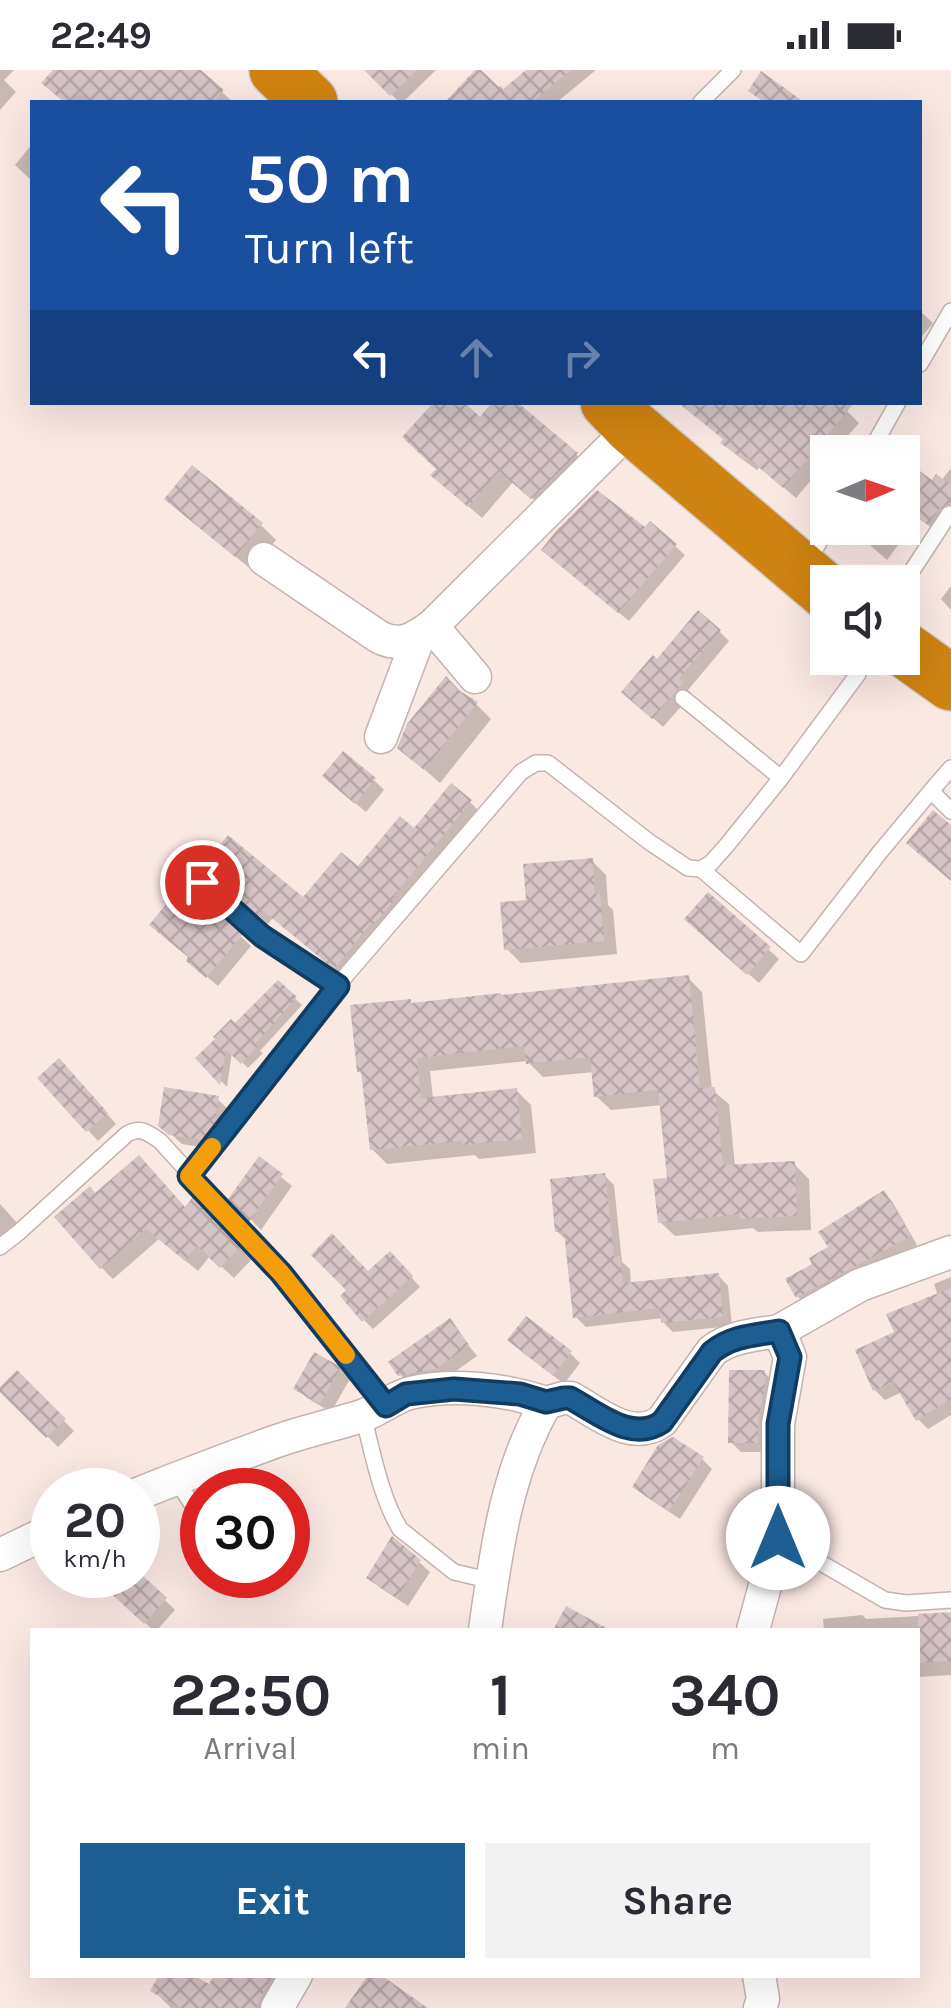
<!DOCTYPE html>
<html lang="en">
<head>
<meta charset="utf-8">
<style>
  body { margin:0; font-family:Karla,sans-serif; background:#f2f2f3; color:#2b2b33; height:100vh; display:flex; flex-direction:column; font-size:38px; white-space:nowrap }
  * { box-sizing:border-box; margin:0 }
  p { font-size:32px; color:#7c7c81 }
  .icon { flex:none; width:55px; height:55px; fill:none; stroke:currentColor; stroke-width:2; stroke-linecap:round; stroke-linejoin:round }
  .map { position:relative; flex:1; overflow:hidden }
  .drawer { position:absolute; left:30px; top:1558px; width:890px; height:350px; display:flex; flex-direction:column; background:#fff; border-radius:0px; box-shadow:0 10px 40px #0002 }
  .drawer>* { flex:none }
  .top-card { position:absolute; left:30px; top:30px; width:892px; height:305px; border-radius:0px; box-shadow:0 10px 40px #0002; background:#1a4fa0; color:#fff; overflow:hidden }
  .needle { width:65px; rotate:88deg }
  .tools { position:absolute; left:810px; top:365px; display:grid; gap:20px }
  .tools a { display:grid; place-items:center; width:110px; height:110px; border-radius:0px; background:#fff; box-shadow:0 10px 40px #0002; font-size:50px }
  .speed { position:absolute; left:30px; top:1398px; display:flex; gap:20px; font-size:50px; font-weight:700; text-align:center }
  .speed>* { display:grid; place-content:center; width:130px; height:130px; border-radius:50%; background:#fff; box-shadow:0 10px 40px #0002; line-height:1 }
  .speed small { font-size:25px; font-weight:400 }
  .speed .limit { border:15px solid #d22; background:#fff; color:#111 }
  .pin { position:absolute; display:grid; place-items:center; width:85px; height:85px; color:#fff; margin:-42px; border:5px solid #fff; border-radius:50%; box-shadow:0 2px 10px #0007 }
  .me { position:absolute; width:110px; margin:-55px; rotate:0deg; stroke-linejoin:round; filter:drop-shadow(0 0 8px #0008) }
  .turn { display:flex; align-items:center; gap:35px; height:210px; padding:0 50px; font-size:45px }
  .turn .icon { width:130px; height:130px; stroke-width:2.5 }
  .turn b { display:block; font-size:70px; line-height:85px }
  .lanes { display:flex; align-items:center; height:95px; padding:0 50px; background:#0003; justify-content:center; gap:50px; direction:ltr }
  .lanes .off { opacity:.35 }
  .eta { display:flex; justify-content:space-evenly; align-items:center; height:170px; text-align:center }
  .eta b { font-size:60px; font-weight:700; line-height:70px }
  .button { display:flex; gap:20px; margin-top:auto; padding:20px 50px }
  .button a { flex:1; height:115px; border-radius:0px; background:#1c5d92; color:#fff; font-size:40px; font-weight:700; line-height:115px; text-align:center }
  .button a+a { background:#f2f2f3; color:#2b2b33 }
  .status { display:flex; justify-content:space-between; align-items:center; height:70px; padding:0 50px; background:#fff; direction:ltr }
  .status svg { height:28px; fill:currentColor }
  .map>svg:first-child { display:block }
  .shadow { fill:#0003 }
  .building { fill:url(#building-cross-hatch) }
  .lines { fill:none; stroke-linecap:round; stroke-linejoin:round }
  .lane-casing { stroke:#c3b3ae; stroke-width:18 }
  .street-casing { stroke:#c3b3ae; stroke-width:35 }
  .highway-casing { stroke:#cfcece; stroke-width:58 }
  .lane { stroke:#fff; stroke-width:15 }
  .street { stroke:#fff; stroke-width:32 }
  .highway { stroke:#cf8311; stroke-width:55 }
  .route-casing { stroke:#123c5f; stroke-width:25 }
  .route { stroke:#1c5d92; stroke-width:18 }
  .slow { stroke:#f59e0b; stroke-width:18 }
</style>
</head>
<body>
<div class="status"><b>22:49</b><svg viewBox="0 0 49 12"><path d="M0 12V9h3v3zM5 12V6h3v6zM10 12V3h3v9zM15 12V0h3v12zM26 1h20v11H26zM47 4h2v5h-2z"/></svg></div>
<div class="map">
<svg width="951" height="1938" viewBox="0 0 951 1938">
  <defs>
    <pattern id="building-cross-hatch" width="8" height="8" patternUnits="userSpaceOnUse" patternTransform="scale(2.5)"><rect width="8" height="8" fill="#d5c3c5"/><path d="M0 0l8 8M0 8l8-8" fill="none" stroke="#b6a6a8"/></pattern>
  </defs>
  <rect width="100%" height="100%" fill="#fae8e3"/>
  <g class="shadow">
    <polygon points="0,0 14,0 4,10 16,22 0,40"/>
    <polygon points="56,0 197,0 233,32 65,32 45,13"/>
    <polygon points="375,0 436,0 403,32 399,32 371,3"/>
    <polygon points="530,0 596,0 557,32 448,32 478,1 497,19 500,16 505,21"/>
    <polygon points="32,74 32,111 15,95"/>
    <polygon points="920,241 933,253 920,269"/>
    <polygon points="687,338 847,341 859,353 834,382 828,382 828,390 796,428 760,397 757,400 735,384 724,372 725,371"/>
    <polygon points="480,351 576,384 589,397 546,440 513,412 482,448 447,418 439,399"/>
    <polygon points="951,398 951,447 939,463 918,448 887,490 863,469 872,458 902,458 902,416 941,411"/>
    <polygon points="183,444 261,455 276,470 252,500"/>
    <polygon points="645,461 675,476 685,485 629,551 555,490"/>
    <polygon points="951,516 951,540 941,529"/>
    <polygon points="719,561 729,571 688,620 692,624 663,657 635,632 657,592"/>
    <polygon points="459,623 476,634 491,649 440,713 400,678"/>
    <polygon points="374,710 384,720 366,742 335,716"/>
    <polygon points="470,732 480,742 345,907 273,848 268,854 222,813 212,810 203,801 304,830 414,762"/>
    <polygon points="592,791 606,805 608,835 613,840 617,884 521,893 506,878 528,832"/>
    <polygon points="188,812 197,821 203,831 251,876 218,916 199,900"/>
    <polygon points="708,825 779,889 759,913 697,859"/>
    <polygon points="688,908 702,922 712,1020 729,1034 735,1097 794,1094 809,1109 811,1160 758,1162 753,1158 675,1166 660,1152 670,1110 662,1035 611,1040 596,1026 594,1002 543,1007 527,991 430,1001 433,1029 516,1020 531,1035 536,1083 479,1089 475,1085 387,1094 372,1079 364,1006 359,1001 410,932 413,935"/>
    <polygon points="278,913 302,935 260,981 263,983 248,998 232,982 227,1017 198,988"/>
    <polygon points="69,1001 116,1054 98,1071 41,1008"/>
    <polygon points="217,1029 228,1039 223,1067 213,1079 182,1074 161,1055"/>
    <polygon points="260,1090 292,1116 261,1160 232,1129"/>
    <polygon points="604,1105 614,1115 622,1192 630,1199 631,1215 718,1205 728,1216 732,1256 673,1262 663,1252 663,1248 586,1257 576,1247 567,1171 557,1161"/>
    <polygon points="884,1123 892,1131 917,1175 806,1235 798,1227 815,1195"/>
    <polygon points="96,1126 185,1140 219,1155 251,1190 234,1208 210,1186 198,1201 159,1169 113,1209 102,1198"/>
    <polygon points="0,1134 19,1155 0,1171"/>
    <polygon points="399,1193 420,1217 373,1259 364,1250 368,1204"/>
    <polygon points="951,1207 951,1345 928,1359 918,1349 902,1322 885,1330 875,1320 897,1264 938,1226 934,1214"/>
    <polygon points="449,1251 477,1286 446,1308 410,1315 400,1304"/>
    <polygon points="520,1280 570,1283 580,1293 564,1314"/>
    <polygon points="340,1299 350,1309 331,1342 307,1328 297,1318"/>
    <polygon points="764,1302 774,1312 767,1382 741,1382 731,1372"/>
    <polygon points="17,1304 74,1361 58,1377 1,1319"/>
    <polygon points="702,1389 712,1399 680,1449 645,1426 635,1416"/>
    <polygon points="419,1492 430,1502 408,1536 379,1517 369,1507"/>
    <polygon points="138,1504 175,1540 157,1560 153,1560 94,1505"/>
    <polygon points="951,1544 951,1605 918,1607 918,1560 824,1560 823,1549 862,1545 866,1549"/>
    <polygon points="162,1905 188,1905 210,1918 217,1905 309,1905 283,1938 171,1938 153,1920"/>
  </g>
  <g class="building">
    <polygon points="53,0 201,0 224,20 213,32 91,32 79,22 70,32 64,32 41,13"/>
    <polygon points="364,0 417,0 390,26"/>
    <polygon points="475,0 481,0 502,20 526,0 571,0 532,32 445,32"/>
    <polygon points="761,1 804,32 764,32 748,21"/>
    <polygon points="434,332 464,332 480,347 492,332 517,332 578,383 531,429 499,401 468,437 430,405 436,399 402,367"/>
    <polygon points="677,332 855,332 783,418 747,387 745,390 720,373 723,369"/>
    <polygon points="192,395 263,453 235,487 164,429"/>
    <polygon points="914,397 932,410 936,404 951,415 951,433 940,437 928,455 902,437 902,412"/>
    <polygon points="597,420 645,457 650,451 677,474 618,543 541,480 555,462"/>
    <polygon points="698,540 721,560 679,608 684,612 652,649 621,622 653,585 657,589"/>
    <polygon points="446,606 460,621 478,632 424,700 397,678 407,654"/>
    <polygon points="343,681 376,708 355,734 322,706"/>
    <polygon points="451,713 472,730 394,826 396,828 374,854 372,852 334,899 262,840 257,846 210,804 199,801 228,765 303,827 341,782 358,796 400,746 414,758"/>
    <polygon points="933,740 951,755 951,811 906,773"/>
    <polygon points="593,788 595,824 600,823 604,871 504,880 500,832 526,830 523,794"/>
    <polygon points="188,808 194,820 243,864 206,908 186,891 188,887 149,855"/>
    <polygon points="708,822 771,877 747,905 684,849"/>
    <polygon points="689,905 700,1018 715,1017 723,1095 795,1091 797,1146 740,1149 740,1144 658,1153 653,1109 667,1108 658,1020 594,1027 590,987 526,994 524,976 417,988 421,1028 517,1018 522,1069 462,1075 462,1071 370,1080 361,1001 357,1002 350,935 411,929 411,933 501,923 501,925"/>
    <polygon points="278,910 297,927 256,973 258,976 241,994 226,980 220,1015 195,988 215,969 213,967 231,949 235,953"/>
    <polygon points="59,988 108,1043 86,1062 37,1008"/>
    <polygon points="164,1017 219,1026 214,1056 203,1070 169,1065 158,1056"/>
    <polygon points="139,1085 185,1137 193,1127 208,1140 241,1176 220,1198 197,1176 185,1191 146,1159 100,1199 54,1147 90,1116 95,1123"/>
    <polygon points="259,1086 283,1104 249,1152 228,1129"/>
    <polygon points="605,1103 614,1187 620,1186 623,1213 719,1203 723,1247 661,1253 659,1238 573,1248 564,1161 555,1162 550,1109"/>
    <polygon points="884,1120 911,1166 796,1228 785,1209 812,1194 809,1188 828,1177 818,1162"/>
    <polygon points="332,1163 368,1201 390,1181 413,1206 362,1252 340,1226 346,1220 311,1185"/>
    <polygon points="951,1218 951,1329 916,1351 893,1312 873,1321 855,1280 894,1262 886,1244"/>
    <polygon points="526,1246 572,1281 553,1306 507,1270"/>
    <polygon points="450,1248 469,1275 436,1299 398,1306 388,1292"/>
    <polygon points="314,1282 341,1297 320,1334 293,1319"/>
    <polygon points="17,1300 66,1349 46,1368 0,1322 0,1317"/>
    <polygon points="729,1300 765,1300 765,1314 758,1351 758,1373 728,1373"/>
    <polygon points="673,1367 704,1387 669,1441 632,1417 658,1375"/>
    <polygon points="392,1466 421,1490 397,1528 366,1508"/>
    <polygon points="91,1505 142,1505 167,1528 144,1554"/>
    <polygon points="566,1536 610,1560 553,1560"/>
    <polygon points="951,1542 951,1591 918,1593 918,1544"/>
    <polygon points="159,1905 193,1905 209,1914 215,1905 273,1905 260,1928 257,1938 180,1938 150,1921"/>
    <polygon points="368,1905 381,1905 428,1938 345,1938"/>
  </g>
  <g class="lines">
    <g class="lane-casing">
      <g id="lane">
        <polyline points="701,32 733,0"/>
        <polyline points="920,294 951,241"/>
        <polyline points="870,382 898,332"/>
        <polyline points="807,493 828,457"/>
        <polyline points="902,516 949,444"/>
        <polyline points="866,594 871,588"/>
        <polyline points="683,628 781,708"/>
        <polyline points="951,698 931,721 951,741"/>
        <polyline points="701,799 801,884 880,782 931,721"/>
        <polyline points="202,812 262,866 338,916"/>
        <polyline points="189,1106 348,903 521,702 536,693 548,693 648,771 688,798 701,799 711,793 727,775 781,708 858,604"/>
        <path d="M0 1177 18 1163 127 1064C141 1056 148 1063 160 1071L281 1203 386 1336"/>
        <path d="M363 1345C372 1381 381 1428 400 1459L454 1502 492 1511"/>
        <polyline points="176,1410 201,1448"/>
        <polyline points="778,1468 885,1530 906,1533 951,1530"/>
      </g>
    </g>
    <g class="street-casing">
      <g id="street">
        <path d="M264 489 379 567C401 578 414 569 432 556L632 357"/>
        <polyline points="432,556 475,607"/>
        <polyline points="381,667 419,566"/>
        <path d="M138 1424C182 1406 228 1389 274 1372 302 1362 333 1355 362 1346 378 1340 397 1326 410 1323 453 1313 505 1319 546 1333"/>
        <polyline points="0,1485 52,1460"/>
        <path d="M485 1560C496 1482 506 1402 546 1333L563 1328H571C598 1343 632 1373 662 1351L712 1281C731 1266 755 1265 779 1261"/>
        <polyline points="753,1560 778,1468 778,1354 790,1287 779,1261 860,1215 951,1182"/>
        <polyline points="759,1905 763,1929 760,1938"/>
        <polyline points="277,1938 296,1905"/>
      </g>
    </g>
    <g class="highway-casing">
      <g id="highway">
        <polyline points="277,0 310,32"/>
        <polyline points="608,332 632,357 828,523"/>
        <polyline points="902,578 951,613"/>
      </g>
    </g>
    <use href="#lane" class="lane"/>
    <use href="#street" class="street"/>
    <use href="#highway" class="highway"/>
  </g>
  <g class="lines">
    <g class="route-casing">
      <path id="route" d="M202 812 262 866 338 916 189 1106 281 1203 386 1336 406 1324 454 1319 520 1324 546 1332 564 1328H570C598 1343 632 1373 662 1352L712 1282C731 1266 755 1265 779 1261L790 1287 778 1354V1468"/>
    </g>
    <use href="#route" class="route"/>
    <polyline class="slow" points="212,1077 189,1106 281,1203 346,1285"/>
  </g>
</svg>
<div class="tools">
<a><svg class="needle" viewBox="-14 -14 28 28"><path d="M0-13l5 13h-10z" fill="#e53935"/><path d="M0 13l5-13h-10z" fill="#7c7c81"/></svg></a>
<a><svg class="icon" aria-label="sound" viewBox="0 0 24 24"><path d="M4 9h4l5-4v14l-5-4H4zM17 9q2 3 0 6"/></svg></a>
</div>
<div class="speed"><div>20<small>km/h</small></div><div class="limit">30</div></div>
<div class="pin" style="left:202px;top:812px;background:#d93025"><svg class="icon" aria-label="arrive" viewBox="0 0 24 24"><path d="M6 21V4h12l-3 4 3 4H6"/></svg></div>
<svg class="me" style="left:778px;top:1468px" viewBox="-20 -20 40 40"><circle r="19" fill="#fff"/><path d="M0-13L10 11 0 6-10 11z" fill="#1c5d92"/></svg>
<div class="top-card">
<div class="turn"><svg class="icon" aria-label="left" viewBox="0 0 24 24"><path d="M17 20v-9H6M10 6l-5 5 5 5"/></svg><div><b>50 m</b>Turn left</div></div>
<div class="lanes"><svg class="icon" aria-label="left" viewBox="0 0 24 24"><path d="M17 20v-9H6M10 6l-5 5 5 5"/></svg><svg class="icon off" aria-label="ahead" viewBox="0 0 24 24"><path d="M12 20V5M6 11l6-6 6 6"/></svg><svg class="icon off" aria-label="right" viewBox="0 0 24 24"><path d="M7 20v-9h11M14 6l5 5-5 5"/></svg></div>
</div>
<section class="drawer">
<div class="eta">
<div><b>22:50</b><p>Arrival</p></div>
<div><b>1</b><p>min</p></div>
<div><b>340</b><p>m</p></div>
</div>
<div class="button"><a>Exit</a><a>Share</a></div>
</section>
</div>
</body>
</html>
